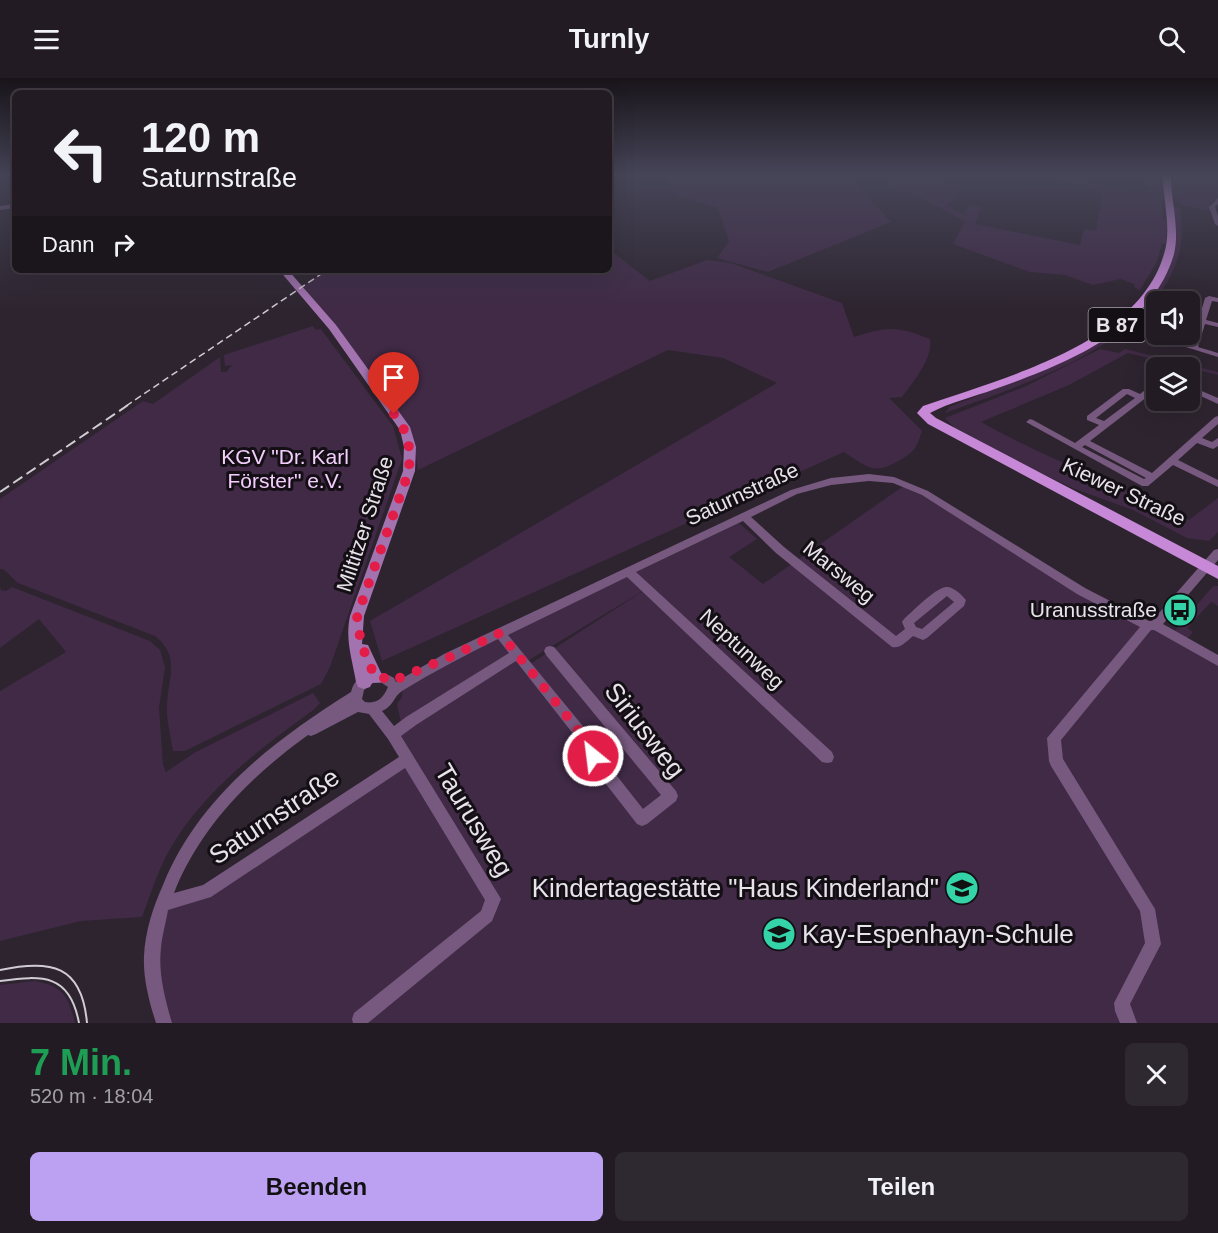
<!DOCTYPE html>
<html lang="de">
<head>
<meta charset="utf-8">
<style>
  body { margin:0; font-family:Arial,sans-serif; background:#2e2830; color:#f1f3f6; height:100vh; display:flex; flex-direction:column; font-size:22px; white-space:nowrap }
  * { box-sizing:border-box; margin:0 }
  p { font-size:20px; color:#a2a1a6 }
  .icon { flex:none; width:33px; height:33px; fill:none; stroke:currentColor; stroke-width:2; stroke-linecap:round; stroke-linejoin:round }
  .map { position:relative; height:945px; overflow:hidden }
  .sheet { display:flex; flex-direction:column; background:#221b23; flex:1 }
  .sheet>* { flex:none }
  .hud { position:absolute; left:12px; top:12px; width:600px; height:183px; border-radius:9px; box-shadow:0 6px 24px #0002,0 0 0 2px #3f3941; background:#221b23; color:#f1f3f6; overflow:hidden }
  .controls { position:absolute; left:1146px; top:213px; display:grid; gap:12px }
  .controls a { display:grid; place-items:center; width:54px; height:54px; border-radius:9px; background:#221b23; box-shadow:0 6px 24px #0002,0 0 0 2px #3f3941; font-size:30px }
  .pin { position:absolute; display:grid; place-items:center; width:51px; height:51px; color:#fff; margin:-62px -26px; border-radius:50% 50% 50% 0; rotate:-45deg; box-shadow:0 0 6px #0007 }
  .pin .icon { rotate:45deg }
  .me { position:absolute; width:66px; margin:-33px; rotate:331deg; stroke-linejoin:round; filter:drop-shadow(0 0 4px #0008) }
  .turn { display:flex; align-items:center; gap:21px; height:126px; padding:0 30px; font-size:27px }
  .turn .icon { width:78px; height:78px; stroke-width:2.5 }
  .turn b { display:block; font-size:42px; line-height:51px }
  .then { display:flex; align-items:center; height:57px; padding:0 30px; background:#0003; gap:12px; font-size:22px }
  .round { display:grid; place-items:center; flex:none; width:63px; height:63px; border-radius:9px; background:#2e2830 }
  .overview { display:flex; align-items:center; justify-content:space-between; height:102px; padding:0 30px }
  h1 { font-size:36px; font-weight:600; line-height:45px; color:#1e9e55 }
  .cta { display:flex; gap:12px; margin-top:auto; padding:12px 30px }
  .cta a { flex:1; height:69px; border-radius:9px; background:#bca0f2; color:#111; font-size:24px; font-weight:600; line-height:69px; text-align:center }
  .cta a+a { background:#2e2830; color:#f1f3f6 }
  header { display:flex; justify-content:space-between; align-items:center; height:78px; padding:0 30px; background:#221b23; font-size:27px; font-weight:600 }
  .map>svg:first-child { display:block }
  .green { fill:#402a46 }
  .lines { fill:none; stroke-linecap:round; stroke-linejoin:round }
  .street { fill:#77597f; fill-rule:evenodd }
  .secondary { fill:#a373b0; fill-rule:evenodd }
  .primary { fill:#c688d7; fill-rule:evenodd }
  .tram { stroke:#d1cbd3; stroke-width:2 }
  .rail-far1 { stroke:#d1cbd3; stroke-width:1.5; stroke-dasharray:7 4; stroke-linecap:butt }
  .rail { stroke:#d1cbd3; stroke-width:2; stroke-dasharray:11 5; stroke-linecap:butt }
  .route { stroke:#e11d48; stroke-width:10; stroke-dasharray:0 18 }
  .labels { text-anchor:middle; stroke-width:6; stroke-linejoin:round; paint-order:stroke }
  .shield { fill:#130f14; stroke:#a8a3aa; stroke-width:1.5 }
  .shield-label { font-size:20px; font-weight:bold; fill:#e8e2ea }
  .park-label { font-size:21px; fill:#f3cefd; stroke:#130f14 }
  .street-label { font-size:21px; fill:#e8e2ea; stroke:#130f14 }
  .poi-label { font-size:21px; fill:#e8e2ea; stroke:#130f14; text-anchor:end }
  .near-street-label { font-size:26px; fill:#e8e2ea; stroke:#130f14 }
  .near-poi-label { font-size:26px; fill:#e8e2ea; stroke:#130f14; text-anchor:end }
</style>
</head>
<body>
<header><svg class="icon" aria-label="menu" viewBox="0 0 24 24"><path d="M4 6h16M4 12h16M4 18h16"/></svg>Turnly<svg class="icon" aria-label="search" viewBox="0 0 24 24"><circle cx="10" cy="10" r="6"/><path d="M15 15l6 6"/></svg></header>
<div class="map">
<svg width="1218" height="945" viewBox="0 0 1218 945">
  <rect width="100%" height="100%" fill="#2d242f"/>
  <g class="green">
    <polygon points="667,98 850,98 891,144 768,194 717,180 729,163 718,130 678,118"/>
    <polygon points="904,98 944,98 938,103 961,108 953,123 946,127 964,136 969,127 981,129 975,146 1080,167 1084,151 1096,152 1103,112 1056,101 1058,98 1136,115 1150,110 1138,98 1164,98 1163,124 1159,125 1162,126 1163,141 1167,144 1166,166 1162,165 1157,184 1140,212 1134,209 1135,206 1120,201 1093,207 1065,197 1030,194 953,166 965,143 906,112 881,110"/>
    <polygon points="1172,98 1218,98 1218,121 1210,125 1210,133 1184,128 1173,118"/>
    <path d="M1171 127 1181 130C1181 143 1183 158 1180 171 1159 266 1024 306 945 335L949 329 1033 296 1109 255 1166 193Z"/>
    <path d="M609 171 650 203 707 182 731 185 842 225 854 259C888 248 897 248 930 261 933 281 914 303 902 319L889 320 922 353C916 370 916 373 900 382 874 398 867 389 844 374L382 583 370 543 777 305 723 280 668 272 418 392 414 364 403 341 303 208 327 192H609Z"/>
    <path d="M313 248 316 252 321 251 393 348 402 381 330 589 321 606 185 673H173C171 658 166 642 167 627 168 598 181 579 155 558L18 505 3 491H0V421L143 323 153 326 220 279 221 294H226L232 287 225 288 224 277Z"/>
    <path d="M1100 271 1119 275 1125 271 1218 294V297L1128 275 1069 307 981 344C1048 382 1121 407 1189 442L1218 420V454L1209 463 1187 460 1133 432 1075 411 1020 385 954 349 945 340 1026 308Z"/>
    <polygon points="905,407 1148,548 1218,583 1218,945 164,945 156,920 163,826 206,814 407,681 393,657 517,576 527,588 651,508 529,582 519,572 401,645 397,626 402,619 403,608 436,589 739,445 757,461 729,479 763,506"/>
    <path d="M0 508 1 512 6 513 12 509 150 563 160 572 165 589 159 630 163 687 166 694 194 675 313 615 320 625 312 633C255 674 192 722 162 787 154 804 149 822 142 839L81 843 0 863V613L66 574 39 541 0 570Z"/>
    <polygon points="1213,508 1218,508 1218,528 1211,524 1187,550 1193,554 1187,561 1174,554"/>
    <path d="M35 903C63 908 68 918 75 945H0V907Z"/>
  </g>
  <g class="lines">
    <g class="street">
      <polygon points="1218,120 1218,126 1215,129 1218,138 1218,148 1215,146 1209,129"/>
      <polygon points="15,126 15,130 0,132 0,128"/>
      <polygon points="1209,218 1218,220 1218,224 1212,223 1206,242 1218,245 1218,249 1205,246 1198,269 1218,275 1218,279 1173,265 1177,263 1191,267 1205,220"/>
      <path d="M1153 306H1156V312L1090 363 1152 395 1215 339 1218 338V346L1202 360 1212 364 1218 360V368L1213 371 1197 365 1178 382 1218 402V409L1173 387 1148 408H1142L1026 344 1030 341 1033 342 1075 365 1099 347 1087 342V338L1123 311H1129L1140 316ZM1127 316 1135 320 1104 343 1096 340ZM1085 367 1146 400 1144 401 1082 369Z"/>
      <polygon points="1190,308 1218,320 1218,326 1190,313"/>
      <path d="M869 396 894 399 928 413 1085 510 1149 543H1152L1214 472 1218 471V482L1163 546 1218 577V588L1154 552H1151L1061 662 1063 681 1155 831 1161 866 1130 926 1137 945H1120L1115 933 1114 925 1145 865 1140 833 1051 688 1049 683 1047 660 1140 549 1077 516 922 417 893 405 869 403 831 407 797 416 751 439 784 469 896 558 905 551 902 544 904 541C914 532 934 511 946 509 953 508 962 517 966 522L964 528 927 560 923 562 913 558C907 563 900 571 892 569L776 475 743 443 636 494 832 674 834 679 832 684 827 685 822 684 627 499 508 557 596 664 599 675 643 731 661 717 546 577 544 573 546 569 550 568 554 569 676 713 678 718 676 723 647 746 642 748 637 746 588 683 585 671 516 583 416 647 401 658 498 816 501 821 492 843 368 945H353L352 941 354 935 481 833 485 822 405 690 211 819 168 832C166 845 162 857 161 870 158 895 165 921 172 945H156C149 923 143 900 144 878 145 854 153 829 163 807 198 720 273 663 351 614 355 594 379 590 394 600L396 604 444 576 791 412 831 400ZM947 518 954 524 953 525 922 551 916 549 914 545ZM498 561 509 575 406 639 394 648 382 633C394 628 393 619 402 613 433 594 465 577 498 561ZM373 605H382L388 609C383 620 378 626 365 624L362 621 364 612ZM358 634 369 636 388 661 399 679 203 807 174 815C200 749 251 698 308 657L311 658 316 656Z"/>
    </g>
    <path class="secondary" d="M279 192H288L336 247 410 349 416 369 415 393 364 538 362 566 368 567 383 599 381 604 372 605 370 609 364 611 358 609 356 604C352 580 345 562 350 538L403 393 404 369 400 352 329 251Z"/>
    <path class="primary" d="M1163 98H1171C1171 123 1180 151 1174 176 1152 253 1063 287 995 311 974 319 950 324 930 335L936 340 1218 488V501L928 346 917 335 923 328C1002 300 1138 267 1164 176 1172 151 1163 123 1163 98Z"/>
    <g class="tram">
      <path d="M0 892C51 881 82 887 87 945"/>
      <path d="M0 903C43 897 70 896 79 945"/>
    </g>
    <polyline class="rail-far1" points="126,328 327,192"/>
    <polyline class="rail" points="0,414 128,327"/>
  </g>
  <linearGradient id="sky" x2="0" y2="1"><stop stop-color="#19141a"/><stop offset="0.42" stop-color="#464558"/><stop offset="1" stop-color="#464558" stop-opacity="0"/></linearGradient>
  <rect width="1218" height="231" fill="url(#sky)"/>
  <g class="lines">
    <path class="route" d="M394 336C410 357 410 368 409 393L357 538 361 566 375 599 384 600 390 604 448 580 500 555 591 668 593 678"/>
  </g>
  <defs>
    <g id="bus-disc" transform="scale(1.725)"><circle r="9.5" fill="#34d4a8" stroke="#130f14"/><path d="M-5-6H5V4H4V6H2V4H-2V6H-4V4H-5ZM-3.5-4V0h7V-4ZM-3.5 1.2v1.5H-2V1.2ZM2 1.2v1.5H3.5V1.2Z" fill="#111"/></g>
    <g id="school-disc" transform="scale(1.725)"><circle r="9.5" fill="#34d4a8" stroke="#130f14"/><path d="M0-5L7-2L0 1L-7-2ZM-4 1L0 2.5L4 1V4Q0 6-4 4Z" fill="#111"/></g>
  </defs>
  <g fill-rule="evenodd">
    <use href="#bus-disc" x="1180" y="532"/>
    <use href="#school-disc" x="962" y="810"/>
    <use href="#school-disc" x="779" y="856"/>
  </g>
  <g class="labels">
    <rect class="shield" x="1088.5" y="230" width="57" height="34" rx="4.5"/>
    <g class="shield-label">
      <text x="1117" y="254">B 87</text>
    </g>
    <g class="park-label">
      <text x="285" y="386">KGV "Dr. Karl<tspan x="285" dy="24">Förster" e.V.</tspan></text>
    </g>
    <g class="street-label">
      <text transform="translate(1124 414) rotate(25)" y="7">Kiewer Straße</text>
      <text transform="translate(742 416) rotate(-25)" y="7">Saturnstraße</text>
      <text transform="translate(365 446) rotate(-72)" y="7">Miltitzer Straße</text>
      <text transform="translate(839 494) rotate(39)" y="7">Marsweg</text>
      <text transform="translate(742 571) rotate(43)" y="7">Neptunweg</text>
    </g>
    <g class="poi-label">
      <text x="1157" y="539">Uranusstraße</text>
    </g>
    <g class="near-street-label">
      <text transform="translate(645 652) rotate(52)" y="9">Siriusweg</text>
      <text transform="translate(274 738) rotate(-34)" y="9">Saturnstraße</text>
      <text transform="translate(474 742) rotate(59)" y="9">Taurusweg</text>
    </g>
    <g class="near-poi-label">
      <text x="939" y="819">Kindertagestätte "Haus Kinderland"</text>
      <text x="802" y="865" text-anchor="start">Kay-Espenhayn-Schule</text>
    </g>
  </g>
</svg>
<div class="controls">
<a><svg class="icon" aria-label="sound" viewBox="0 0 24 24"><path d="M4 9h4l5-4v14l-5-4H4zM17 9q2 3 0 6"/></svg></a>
<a><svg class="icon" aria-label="layers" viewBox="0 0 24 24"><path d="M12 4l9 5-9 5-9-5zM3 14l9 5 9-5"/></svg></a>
</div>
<div class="pin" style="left:394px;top:336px;background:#d93025"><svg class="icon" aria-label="arrive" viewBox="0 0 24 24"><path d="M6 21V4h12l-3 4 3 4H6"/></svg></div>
<svg class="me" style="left:593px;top:678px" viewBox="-20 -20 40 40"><circle r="17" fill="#e11d48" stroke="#fff" stroke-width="3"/><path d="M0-11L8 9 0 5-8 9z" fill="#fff"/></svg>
<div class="hud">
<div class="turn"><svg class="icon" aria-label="left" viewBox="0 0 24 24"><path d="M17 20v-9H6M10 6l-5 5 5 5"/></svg><div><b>120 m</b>Saturnstraße</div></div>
<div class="then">Dann<svg class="icon" aria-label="right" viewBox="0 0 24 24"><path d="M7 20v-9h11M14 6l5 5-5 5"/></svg></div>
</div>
</div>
<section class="sheet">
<div class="overview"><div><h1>7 Min.</h1><p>520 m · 18:04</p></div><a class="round"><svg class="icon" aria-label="close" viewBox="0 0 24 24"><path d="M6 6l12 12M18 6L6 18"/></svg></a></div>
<div class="cta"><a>Beenden</a><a>Teilen</a></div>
</section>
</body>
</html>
